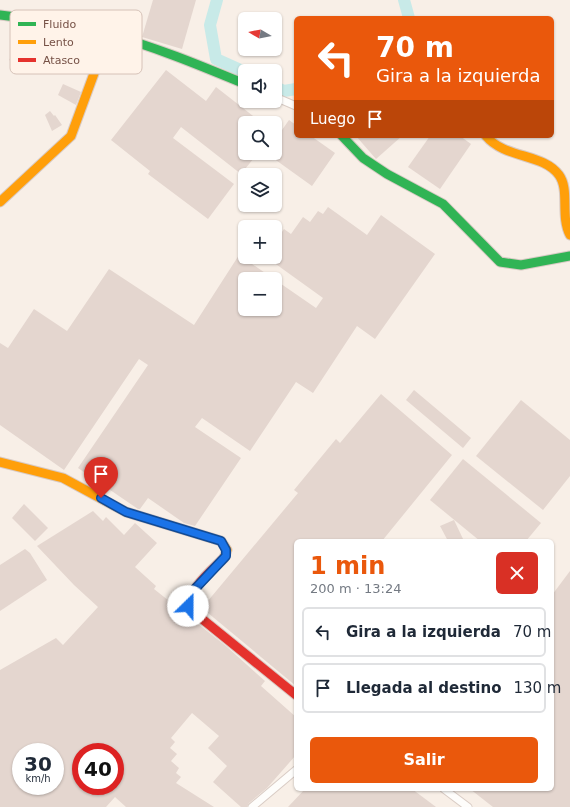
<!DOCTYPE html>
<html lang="es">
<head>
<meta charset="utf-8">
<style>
  body { margin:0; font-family:"DejaVu Sans",sans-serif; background:#f2f2f3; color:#1f2937; height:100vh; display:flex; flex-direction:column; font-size:15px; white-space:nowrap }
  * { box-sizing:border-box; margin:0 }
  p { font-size:13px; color:#747a83 }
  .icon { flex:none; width:22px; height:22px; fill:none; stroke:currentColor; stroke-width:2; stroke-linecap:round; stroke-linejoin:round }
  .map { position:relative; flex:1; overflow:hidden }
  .details { position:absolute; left:294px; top:539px; width:260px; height:252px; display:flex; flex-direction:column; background:#fff; border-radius:6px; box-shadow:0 1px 3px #0004 }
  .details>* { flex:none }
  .guide { position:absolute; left:294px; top:16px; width:260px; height:122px; border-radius:6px; box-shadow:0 1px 3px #0004; background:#ea580c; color:#fff; overflow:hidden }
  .needle { width:26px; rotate:280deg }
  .fabs { position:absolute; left:238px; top:12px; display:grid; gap:8px }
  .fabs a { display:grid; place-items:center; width:44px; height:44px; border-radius:6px; background:#fff; box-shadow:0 1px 3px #0004; font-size:20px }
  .speed { position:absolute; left:12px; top:743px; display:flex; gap:8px; font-size:20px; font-weight:700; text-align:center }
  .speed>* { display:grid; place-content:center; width:52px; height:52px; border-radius:50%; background:#fff; box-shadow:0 1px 3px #0004; line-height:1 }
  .speed small { font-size:10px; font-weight:400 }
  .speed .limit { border:6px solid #d22; background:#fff; color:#111 }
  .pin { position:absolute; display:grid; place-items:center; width:34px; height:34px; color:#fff; margin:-41px -17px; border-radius:50% 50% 50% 0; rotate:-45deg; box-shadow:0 0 4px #0007 }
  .pin .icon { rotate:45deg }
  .me { position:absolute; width:44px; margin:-22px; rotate:23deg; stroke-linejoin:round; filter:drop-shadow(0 0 3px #0008) }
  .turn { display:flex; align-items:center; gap:14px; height:84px; padding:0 16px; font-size:18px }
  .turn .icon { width:52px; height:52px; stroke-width:2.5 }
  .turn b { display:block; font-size:28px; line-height:34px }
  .then { display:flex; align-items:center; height:38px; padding:0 16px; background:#0003; gap:8px; font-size:15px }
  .round { display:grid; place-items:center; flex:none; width:42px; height:42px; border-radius:6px; background:#f2f2f3 }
  .head { display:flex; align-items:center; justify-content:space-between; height:68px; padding:0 16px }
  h1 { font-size:24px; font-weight:700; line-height:30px; color:#ea580c }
  .button { display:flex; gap:8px; margin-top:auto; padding:8px 16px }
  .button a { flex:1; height:46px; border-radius:6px; background:#ea580c; color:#fff; font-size:16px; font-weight:700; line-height:46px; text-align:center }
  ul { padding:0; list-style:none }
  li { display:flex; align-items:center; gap:12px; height:50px; margin:0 8px 6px; padding:0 8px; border:2px solid #e0e1e3; border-radius:6px }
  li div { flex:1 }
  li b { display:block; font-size:15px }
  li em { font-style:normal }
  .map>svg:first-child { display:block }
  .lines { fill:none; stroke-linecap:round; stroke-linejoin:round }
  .river { stroke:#c8eae8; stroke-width:12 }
  .building { fill:#e4d6cf; fill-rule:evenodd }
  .street-casing { stroke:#d9ccc5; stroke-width:9 }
  .fast-casing { stroke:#d8cac4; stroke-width:11 }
  .slow-casing { stroke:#d8cac4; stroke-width:11 }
  .jam-casing { stroke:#d8cac4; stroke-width:11 }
  .street { stroke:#fefdfb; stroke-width:7 }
  .fast { stroke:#30b455; stroke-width:9 }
  .slow { stroke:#ff9f0a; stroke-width:9 }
  .jam { stroke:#e5322d; stroke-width:9 }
  .route-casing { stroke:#114b97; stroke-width:10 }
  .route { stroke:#1a73e8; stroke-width:7 }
  .key { fill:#fff3e9; stroke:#d6c2b8; stroke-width:1 }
  .key-label { font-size:11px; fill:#765146 }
</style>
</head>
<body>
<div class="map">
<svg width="570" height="807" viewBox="0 0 570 807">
  <rect width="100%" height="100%" fill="#f8efe7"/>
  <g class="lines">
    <g class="river">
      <polyline points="217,0 210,25 216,59 245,72"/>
      <polyline points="404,0 409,18"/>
      <polyline points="275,87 284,91 296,89"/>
    </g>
  </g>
  <g class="building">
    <polygon points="153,0 196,0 182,49 142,37"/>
    <polygon points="17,47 23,50 19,57 30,63 26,70 9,60"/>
    <polygon points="166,70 206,101 216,87 262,123 245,123 245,153 258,153 241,174 181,127 173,138 234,184 208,219 148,174 150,171 111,140"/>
    <polygon points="63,84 81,92 76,105 58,95"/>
    <polygon points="50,111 54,116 55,115 62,125 52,131 45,115"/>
    <polygon points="289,120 296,125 296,136 311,136 335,153 312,186 266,153 275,153 275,140"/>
    <polygon points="356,136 402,136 376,159"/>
    <polygon points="430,136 460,136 471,144 440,189 408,167"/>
    <path d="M328 207 367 235 381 215 435 254 375 339 357 326 313 393 296 382 250 451 202 418 195 427 241 458 195 526 184 523 148 498 140 509H138L78 468 148 365 139 359 64 470 0 425V343L8 348 34 309 67 331 109 269 194 325 239 255 316 308 323 298 266 257H275V242L284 229 291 234 303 217 310 222 318 211 323 214ZM245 279H275V309H245Z"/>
    <polygon points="414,390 471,438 463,448 406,400"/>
    <polygon points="381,394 452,455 382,541 296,541 296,686 202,608 298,493 294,490 336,439 340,443"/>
    <polygon points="521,400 570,440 570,476 543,510 476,456"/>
    <polygon points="463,459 541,523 526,541 480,541 430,500"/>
    <polygon points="24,504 48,528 35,541 12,518"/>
    <path d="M93 511 103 521 106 517 124 535 135 523 157 543 135 567 156 586 154 589 226 646 265 681 261 686 296 717V755L267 788 249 803 247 807H241L213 782 227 766 208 748 219 736 192 713 171 738 175 742 170 748 177 754 171 761 179 768 176 773 181 777 176 783 214 807H126L115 797 106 807H0V670L56 638 63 645 98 607 74 585 37 546ZM21 752H55V786H21ZM81 752H115V786H81Z"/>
    <polygon points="454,520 464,541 448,541 440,526"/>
    <polygon points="25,549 30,553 47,580 0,611 0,565"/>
    <polygon points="570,571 570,807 493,807 470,789 552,789 552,595"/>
    <polygon points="305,789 412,789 436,807 288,807"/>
  </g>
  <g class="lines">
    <g class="street-casing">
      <g id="street">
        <polyline points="275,97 296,106"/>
        <polyline points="444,789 468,807"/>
        <polyline points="252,807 296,770"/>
      </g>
    </g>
    <g class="fast-casing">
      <g id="fast">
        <path d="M0 15C35 19 71 24 105 33 153 46 199 65 245 84"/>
        <polyline points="342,136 363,158 387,174 443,204 500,262 521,265 570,256"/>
      </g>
    </g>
    <g class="slow-casing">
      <g id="slow">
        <path d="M486 136C505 159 543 153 559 175 570 190 560 216 570 235"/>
        <polyline points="0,202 71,136 103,49 106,33"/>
        <polyline points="0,462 63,478 126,512 221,541 227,550 224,558"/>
      </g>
    </g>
    <g class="jam-casing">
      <path id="jam" d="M224 558C212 570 183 593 191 610L296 695"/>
    </g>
    <use href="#street" class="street"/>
    <use href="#fast" class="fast"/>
    <use href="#slow" class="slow"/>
    <use href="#jam" class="jam"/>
  </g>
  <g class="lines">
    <g class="route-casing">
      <polyline id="route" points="101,498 126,512 221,541 226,550 226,556 192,592 189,599 188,606"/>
    </g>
    <use href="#route" class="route"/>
  </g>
  <rect x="10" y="10" width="132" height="64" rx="6" class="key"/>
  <rect x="18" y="22" width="18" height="4" fill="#30b455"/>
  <rect x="18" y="40" width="18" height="4" fill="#ff9f0a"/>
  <rect x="18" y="58" width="18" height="4" fill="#e5322d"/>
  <g class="key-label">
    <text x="43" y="28">Fluido</text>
    <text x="43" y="46">Lento</text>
    <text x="43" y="64">Atasco</text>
  </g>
</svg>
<div class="fabs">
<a><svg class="needle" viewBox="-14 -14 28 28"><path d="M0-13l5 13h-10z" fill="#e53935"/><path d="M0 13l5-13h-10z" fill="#747a83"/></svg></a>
<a><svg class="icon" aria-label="sound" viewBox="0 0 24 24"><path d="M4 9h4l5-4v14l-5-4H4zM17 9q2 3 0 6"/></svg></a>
<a><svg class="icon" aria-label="search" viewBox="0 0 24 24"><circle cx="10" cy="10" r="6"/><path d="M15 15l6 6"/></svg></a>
<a><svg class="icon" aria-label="layers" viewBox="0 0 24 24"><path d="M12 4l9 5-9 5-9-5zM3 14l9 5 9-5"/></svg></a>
<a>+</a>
<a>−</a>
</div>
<div class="speed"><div>30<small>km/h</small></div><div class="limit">40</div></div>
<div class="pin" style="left:101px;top:498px;background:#d93025"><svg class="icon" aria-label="arrive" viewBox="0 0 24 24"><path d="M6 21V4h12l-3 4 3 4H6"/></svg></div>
<svg class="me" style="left:188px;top:606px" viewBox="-20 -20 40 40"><circle r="19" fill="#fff"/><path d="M0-13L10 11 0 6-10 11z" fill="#1a73e8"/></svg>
<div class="guide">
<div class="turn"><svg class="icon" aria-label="left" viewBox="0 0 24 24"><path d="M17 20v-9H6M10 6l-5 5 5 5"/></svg><div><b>70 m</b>Gira a la izquierda</div></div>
<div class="then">Luego<svg class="icon" aria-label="arrive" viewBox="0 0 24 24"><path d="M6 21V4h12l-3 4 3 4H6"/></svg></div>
</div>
<section class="details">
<div class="head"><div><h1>1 min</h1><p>200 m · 13:24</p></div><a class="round" style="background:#d93025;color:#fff"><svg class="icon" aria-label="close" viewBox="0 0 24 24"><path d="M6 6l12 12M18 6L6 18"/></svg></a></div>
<ul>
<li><svg class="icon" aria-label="left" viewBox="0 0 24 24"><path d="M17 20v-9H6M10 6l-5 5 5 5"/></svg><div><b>Gira a la izquierda</b></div><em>70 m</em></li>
<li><svg class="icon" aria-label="arrive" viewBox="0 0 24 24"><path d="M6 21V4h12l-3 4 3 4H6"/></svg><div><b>Llegada al destino</b></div><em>130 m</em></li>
</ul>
<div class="button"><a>Salir</a></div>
</section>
</div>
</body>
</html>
